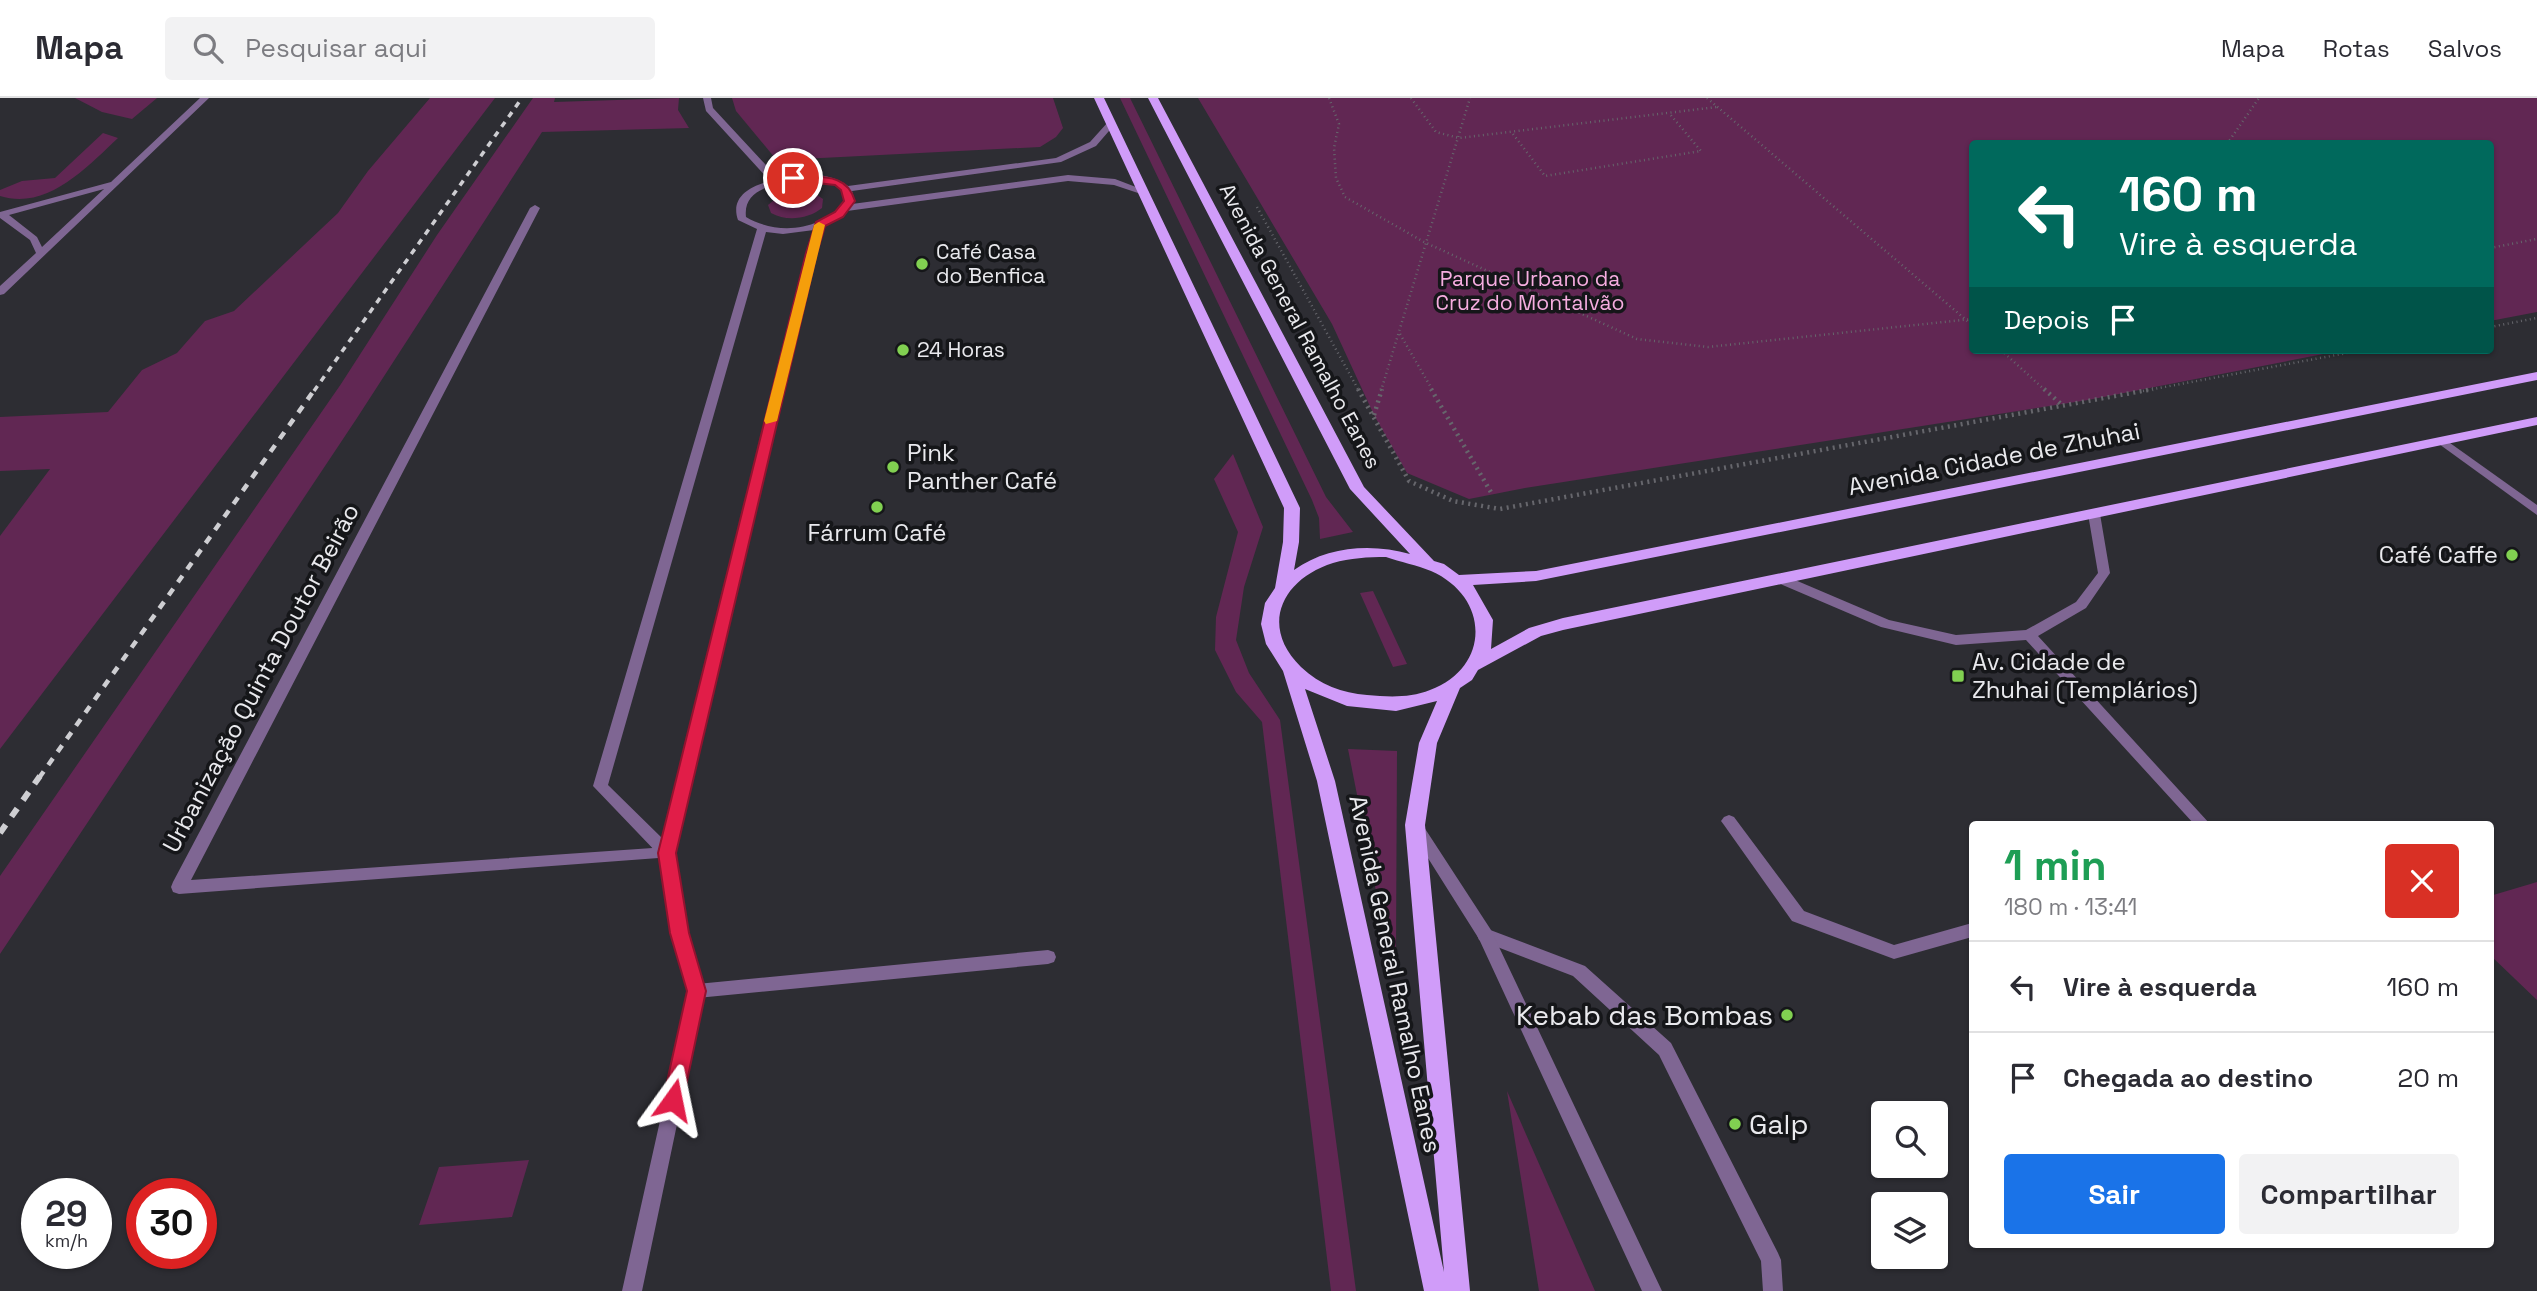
<!DOCTYPE html>
<html lang="pt">
<head>
<meta charset="utf-8">
<style>
  body { margin:0; font-family:"Space Grotesk",sans-serif; background:#f2f2f3; color:#2b2b33; height:100vh; display:flex; flex-direction:column; font-size:26px; white-space:nowrap }
  * { box-sizing:border-box; margin:0 }
  p { font-size:23px; color:#7c7c81 }
  .icon { flex:none; width:38px; height:38px; fill:none; stroke:currentColor; stroke-width:2; stroke-linecap:round; stroke-linejoin:round }
  .map { position:relative; flex:1; overflow:hidden }
  .sheet { position:absolute; left:1969px; top:723px; width:525px; height:427px; display:flex; flex-direction:column; background:#fff; border-radius:7px; box-shadow:0 2px 5px #0004 }
  .sheet>* { flex:none }
  .guide { position:absolute; left:1969px; top:42px; width:525px; height:214px; border-radius:7px; box-shadow:0 2px 5px #0004; background:#00695c; color:#fff; overflow:hidden }
  .tools { position:absolute; left:1871px; top:1003px; display:grid; gap:14px }
  .tools a { display:grid; place-items:center; width:77px; height:77px; border-radius:7px; background:#fff; box-shadow:0 2px 5px #0004; font-size:35px }
  .speed { position:absolute; left:21px; top:1080px; display:flex; gap:14px; font-size:35px; font-weight:700; text-align:center }
  .speed>* { display:grid; place-content:center; width:91px; height:91px; border-radius:50%; background:#fff; box-shadow:0 2px 5px #0004; line-height:1 }
  .speed small { font-size:18px; font-weight:400 }
  .speed .limit { border:10px solid #d22; background:#fff; color:#111 }
  .pin { position:absolute; display:grid; place-items:center; width:60px; height:60px; color:#fff; margin:-30px; border:4px solid #fff; border-radius:50%; box-shadow:0 2px 7px #0007 }
  .me { position:absolute; width:77px; margin:-38px; rotate:12deg; stroke-linejoin:round; filter:drop-shadow(0 0 5px #0008) }
  .turn { display:flex; align-items:center; gap:24px; height:147px; padding:0 35px; font-size:32px }
  .turn .icon { width:91px; height:91px; stroke-width:2.5 }
  .turn b { display:block; font-size:49px; line-height:60px }
  .then { display:flex; align-items:center; height:66px; padding:0 35px; background:#0003; gap:14px; font-size:26px }
  .round { display:grid; place-items:center; flex:none; width:74px; height:74px; border-radius:7px; background:#f2f2f3 }
  .overview { display:flex; align-items:center; justify-content:space-between; height:119px; padding:0 35px }
  h1 { font-size:42px; font-weight:600; line-height:52px; color:#1e9e55 }
  .primary-button { display:flex; gap:14px; margin-top:auto; padding:14px 35px }
  .primary-button a { flex:1; height:80px; border-radius:7px; background:#1a73e8; color:#fff; font-size:28px; font-weight:600; line-height:80px; text-align:center }
  .primary-button a+a { background:#f2f2f3; color:#2b2b33 }
  ul { padding:0; list-style:none }
  li { display:flex; align-items:center; gap:21px; height:91px; padding:0 35px; border-top:2px solid #e1e1e2 }
  li div { flex:1 }
  li b { display:block; font-size:26px }
  li em { font-style:normal }
  header { display:flex; align-items:center; gap:42px; box-sizing:border-box; height:98px; padding:0 35px; background:#fff; border-bottom:2px solid #e1e1e2 }
  header strong { font-size:33px }
  nav { display:flex; gap:38px; margin-inline-start:auto; font-size:24px }
  .search { width:490px; height:63px; background:#f2f2f3; display:flex; align-items:center; gap:18px; box-sizing:border-box; padding:0 24px; border-radius:7px; color:#7c7c81; font-size:26px }
  .map>svg:first-child { display:block }
  .green { fill:#612753 }
  .lines { fill:none; stroke-linecap:round; stroke-linejoin:round }
  .path-far1 { stroke:#66666c; stroke-width:2.5; stroke-dasharray:1 3.5; stroke-linecap:butt }
  .path { stroke:#66666c; stroke-width:4.5; stroke-dasharray:2 4.5; stroke-linecap:butt }
  .lane { fill:#7f6693; fill-rule:evenodd }
  .street { fill:#7f6693; fill-rule:evenodd }
  .primary { fill:#d09cf9; fill-rule:evenodd }
  .rail-far2 { stroke:#ceced2; stroke-width:3.5; stroke-dasharray:6 6; stroke-linecap:butt }
  .rail-far1 { stroke:#ceced2; stroke-width:4.5; stroke-dasharray:8 8; stroke-linecap:butt }
  .rail { stroke:#ceced2; stroke-width:6; stroke-dasharray:10 10; stroke-linecap:butt }
  .route { fill:#e11d48; stroke:#92132f; stroke-width:2 }
  .slow { fill:#f59e0b }
  .poi-dot { fill:#81d051; stroke:#151619; stroke-width:2.5 }
  .labels { text-anchor:middle; stroke-width:7; stroke-linejoin:round; paint-order:stroke }
  .far-poi-label { font-size:21px; fill:#e9e9ed; stroke:#151619; text-anchor:start }
  .far-park-label { font-size:21px; fill:#f6ade0; stroke:#151619 }
  .far-street-label { font-size:21px; fill:#e9e9ed; stroke:#151619 }
  .poi-label { font-size:24px; fill:#e9e9ed; stroke:#151619; text-anchor:start }
  .street-label { font-size:24px; fill:#e9e9ed; stroke:#151619 }
  .near-poi-label { font-size:28px; fill:#e9e9ed; stroke:#151619; text-anchor:end }
</style>
</head>
<body>
<header>
<strong>Mapa</strong>
<div class="search"><svg class="icon" aria-label="search" viewBox="0 0 24 24"><circle cx="10" cy="10" r="6"/><path d="M15 15l6 6"/></svg>Pesquisar aqui</div>
<nav><a>Mapa</a><a>Rotas</a><a>Salvos</a></nav>
</header>
<div class="map">
<svg width="2537" height="1193" viewBox="0 0 2537 1193">
  <rect width="100%" height="100%" fill="#2d2d33"/>
  <g class="green">
    <polygon points="75,0 157,0 132,21 102,14"/>
    <polygon points="430,0 495,0 0,651 0,438 50,371 0,373 0,319 108,314 142,272 177,255 205,223 234,213 338,115 368,73"/>
    <polygon points="533,0 555,0 554,4 679,0 678,12 689,30 542,34 357,320 0,856 0,778 341,286 437,137"/>
    <polygon points="732,0 1053,0 1063,30 1056,39 1040,49 782,62 775,60 736,13"/>
    <polygon points="1120,0 1130,0 1326,399 1353,434 1320,441 1319,420 1312,402"/>
    <polygon points="1198,0 2537,0 2537,214 2490,223 2490,46 1972,46 1972,252 2344,252 2088,302 1525,390 1469,401 1407,375 1374,317 1332,226"/>
    <path d="M103 35 118 40C87 69 47 113 0 98V92L22 83 55 80Z"/>
    <path d="M796 94 814 95 823 101 822 110C808 121 787 124 771 115L768 107 779 98Z"/>
    <polygon points="1233,356 1263,429 1244,489 1236,542 1249,575 1280,622 1356,1193 1331,1193 1262,624 1236,594 1215,552 1216,519 1238,434 1214,381"/>
    <polygon points="1373,493 1407,566 1393,569 1360,495"/>
    <polygon points="1348,651 1397,653 1396,854 1388,854"/>
    <polygon points="2537,784 2537,902 2490,857 2490,798"/>
    <polygon points="1507,993 1595,1193 1539,1193"/>
    <polygon points="529,1062 512,1119 419,1127 439,1069"/>
  </g>
  <g class="lines">
    <g class="path-far1">
      <polyline points="1329,0 1339,26 1334,50 1336,80 1345,99 1424,144 1637,241 1708,249 1972,221"/>
      <polyline points="1411,0 1436,34 1459,40 1717,9"/>
      <polyline points="1707,0 1972,227"/>
      <polyline points="1513,36 1545,78 1701,53 1669,15"/>
      <polyline points="2227,46 2259,0"/>
      <polyline points="1257,109 1359,293"/>
      <polyline points="2490,150 2537,141"/>
      <polyline points="2490,229 2537,220"/>
      <polyline points="1400,236 1433,293"/>
      <polyline points="2001,252 2046,293"/>
      <polyline points="1381,293 1470,0"/>
      <polyline points="2143,293 2363,252"/>
    </g>
    <g class="path">
      <polyline points="1358,291 1409,383 1453,403 1500,411 2153,291"/>
      <polyline points="1431,291 1492,396"/>
      <polyline points="2044,291 2061,306"/>
      <polyline points="1374,317 1382,291"/>
    </g>
    <g class="lane">
      <polygon points="535,107 540,110 191,782 667,749 672,751 675,755 672,759 179,796 173,794 171,789 173,784 530,110"/>
      <polygon points="2094,412 2100,416 2110,475 2086,510 2038,538 2210,726 2194,726 2026,542 1956,547 1881,529 1778,485 1777,482 1778,479 1788,479 1889,522 1956,537 2026,532 2076,504 2098,475 2088,416"/>
      <polygon points="1729,717 1734,719 1804,813 1894,847 1972,825 1972,839 1894,861 1792,823 1724,727 1721,723 1724,719"/>
      <polygon points="1485,830 1585,868 1671,945 1778,1155 1781,1162 1783,1193 1763,1193 1761,1163 1659,957 1573,878 1479,842 1477,837 1479,832"/>
      <polygon points="1048,852 1054,854 1056,859 1054,864 1048,866 697,900 691,898 689,893 691,888 697,886"/>
    </g>
    <g class="street">
      <path d="M200 0H209L4 196 0 197V188L36 155 30 142 0 120V114L111 84ZM104 91 42 149 37 139 9 117Z"/>
      <path d="M703 0H711L713 10 778 80C801 76 829 73 848 88L1056 60 1090 44 1108 24 1115 26 1096 48 1061 64 852 93 855 103 852 106 1068 77 1115 81 1149 94 1144 97 1114 87 1068 83 847 113 824 128 675 755 687 835 705 893 642 1193H622L689 893 671 835 660 758 593 688 757 131 738 122C730 99 750 88 770 83L706 13ZM809 82C825 84 842 84 845 103 821 133 778 138 746 119 742 87 785 84 809 82ZM814 132 663 741 608 687 766 134 783 136Z"/>
      <polygon points="2443,340 2537,407 2537,417 2439,346 2437,344"/>
      <polygon points="1417,724 1422,726 1491,832 1662,1193 1642,1193 1479,841 1409,730 1412,726"/>
    </g>
    <path class="primary" d="M1094 0H1104L1300 410 1299 444 1294 472C1327 448 1372 445 1410 456L1350 391 1148 0H1158L1364 389 1434 463 1444 466 1459 477 1536 473 2537 274V282L1536 483 1473 487 1493 522 1491 551 1529 530 1563 520 2537 319V327L1563 532 1541 538 1478 572 1472 582 1460 590 1437 645 1425 727 1470 1193H1424L1317 683 1283 573 1266 546 1261 526 1265 505 1275 490 1283 444 1284 410ZM1386 459C1400 464 1417 467 1431 473 1490 499 1491 569 1430 592 1410 600 1389 599 1367 597 1342 595 1320 587 1301 569 1259 528 1282 481 1333 465 1350 460 1368 459 1386 459ZM1305 591 1347 608 1396 613 1437 603 1419 645 1405 727 1444 1174 1335 683Z"/>
    <polyline class="rail-far2" points="314,293 522,0"/>
    <polyline class="rail-far1" points="39,680 315,291"/>
    <polyline class="rail" points="0,735 40,678"/>
  </g>
  <path class="route" d="M793 77C819 80 847 74 855 103L843 119 825 128 817 155 676 755 689 835 706 893 683 1002 680 1009 673 1012 666 1009 663 1002 687 893 670 835 658 755 806 155 816 124 835 114 844 103 841 92 835 87 789 82V78Z"/>
  <polygon class="slow" points="819,124 825,127 777,323 766,326 764,323 814,127"/>
  <g class="poi-dot">
    <circle cx="922" cy="166" r="7"/>
    <circle cx="903" cy="252" r="7"/>
    <circle cx="893" cy="369" r="7"/>
    <circle cx="877" cy="409" r="7"/>
    <circle cx="2512" cy="457" r="7"/>
    <rect x="1951" y="571" width="14" height="14" rx="3.5"/>
    <circle cx="1787" cy="917" r="7"/>
    <circle cx="1735" cy="1026" r="7"/>
  </g>
  <g class="labels">
    <g class="far-poi-label">
      <text x="936" y="161">Café Casa<tspan x="936" dy="24">do Benfica</tspan></text>
      <text x="917" y="259">24 Horas</text>
    </g>
    <g class="far-park-label">
      <text x="1530" y="188">Parque Urbano da<tspan x="1530" dy="24">Cruz do Montalvão</tspan></text>
    </g>
    <g class="far-street-label">
      <text transform="translate(1300 228) rotate(62)" y="7">Avenida General Ramalho Eanes</text>
    </g>
    <g class="poi-label">
      <text x="907" y="363">Pink<tspan x="907" dy="28">Panther Café</tspan></text>
      <text x="877" y="443" text-anchor="middle">Fárrum Café</text>
      <text x="2498" y="465" text-anchor="end">Café Caffe</text>
      <text x="1972" y="572">Av. Cidade de<tspan x="1972" dy="28">Zhuhai (Templários)</tspan></text>
    </g>
    <g class="street-label">
      <text transform="translate(1994 361) rotate(-11)" y="8">Avenida Cidade de Zhuhai</text>
      <text transform="translate(261 580) rotate(-62)" y="8">Urbanização Quinta Doutor Beirão</text>
      <text transform="translate(1395 876) rotate(78)" y="8">Avenida General Ramalho Eanes</text>
    </g>
    <g class="near-poi-label">
      <text x="1773" y="927">Kebab das Bombas</text>
      <text x="1749" y="1036" text-anchor="start">Galp</text>
    </g>
  </g>
</svg>
<div class="tools">
<a><svg class="icon" aria-label="search" viewBox="0 0 24 24"><circle cx="10" cy="10" r="6"/><path d="M15 15l6 6"/></svg></a>
<a><svg class="icon" aria-label="layers" viewBox="0 0 24 24"><path d="M12 4l9 5-9 5-9-5zM3 14l9 5 9-5"/></svg></a>
</div>
<div class="speed"><div>29<small>km/h</small></div><div class="limit">30</div></div>
<div class="pin" style="left:793px;top:80px;background:#d93025"><svg class="icon" aria-label="arrive" viewBox="0 0 24 24"><path d="M6 21V4h12l-3 4 3 4H6"/></svg></div>
<svg class="me" style="left:673px;top:1002px" viewBox="-20 -20 40 40"><path d="M0-17L14 15 0 8-14 15z" fill="#e11d48" stroke="#fff" stroke-width="4"/></svg>
<div class="guide">
<div class="turn"><svg class="icon" aria-label="left" viewBox="0 0 24 24"><path d="M17 20v-9H6M10 6l-5 5 5 5"/></svg><div><b>160 m</b>Vire à esquerda</div></div>
<div class="then">Depois<svg class="icon" aria-label="arrive" viewBox="0 0 24 24"><path d="M6 21V4h12l-3 4 3 4H6"/></svg></div>
</div>
<section class="sheet">
<div class="overview"><div><h1>1 min</h1><p>180 m · 13:41</p></div><a class="round" style="background:#d93025;color:#fff"><svg class="icon" aria-label="close" viewBox="0 0 24 24"><path d="M6 6l12 12M18 6L6 18"/></svg></a></div>
<ul>
<li><svg class="icon" aria-label="left" viewBox="0 0 24 24"><path d="M17 20v-9H6M10 6l-5 5 5 5"/></svg><div><b>Vire à esquerda</b></div><em>160 m</em></li>
<li><svg class="icon" aria-label="arrive" viewBox="0 0 24 24"><path d="M6 21V4h12l-3 4 3 4H6"/></svg><div><b>Chegada ao destino</b></div><em>20 m</em></li>
</ul>
<div class="primary-button"><a>Sair</a><a>Compartilhar</a></div>
</section>
</div>
</body>
</html>
